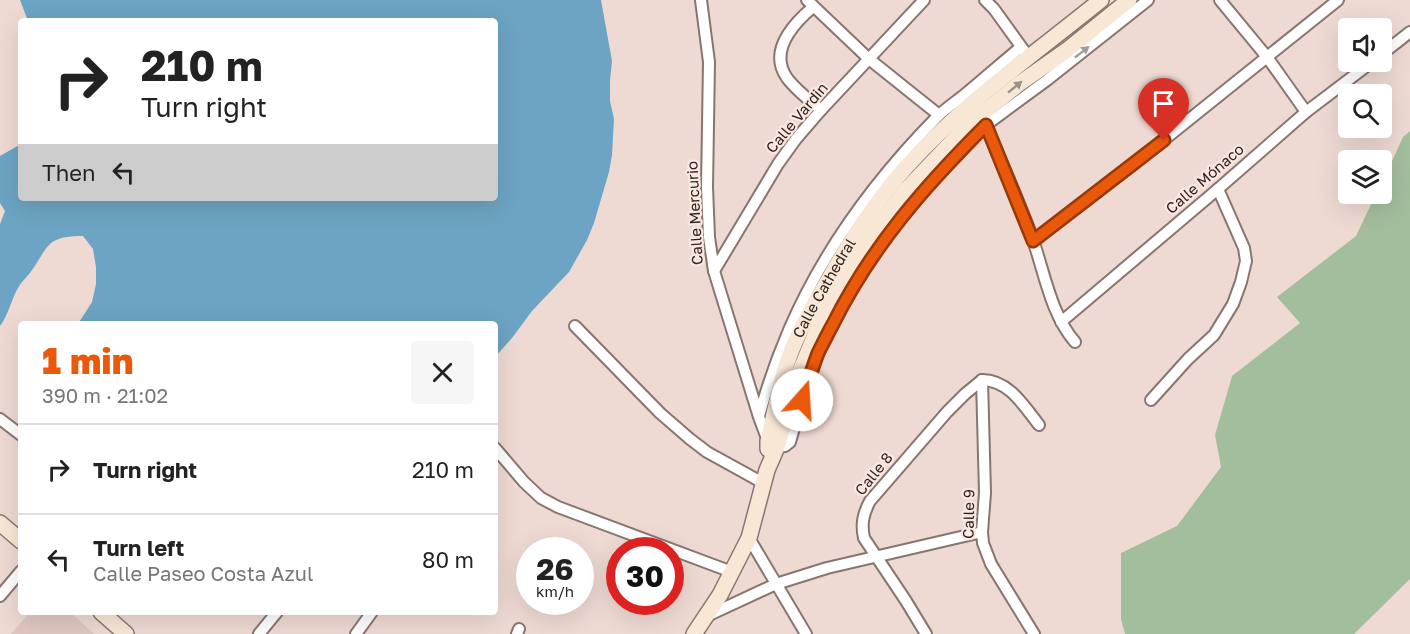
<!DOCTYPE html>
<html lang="en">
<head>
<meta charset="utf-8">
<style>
  body { margin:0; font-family:"Golos Text",sans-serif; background:#f6f6f6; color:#222; height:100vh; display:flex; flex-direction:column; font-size:22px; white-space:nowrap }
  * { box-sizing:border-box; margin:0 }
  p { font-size:20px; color:#767676 }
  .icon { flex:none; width:33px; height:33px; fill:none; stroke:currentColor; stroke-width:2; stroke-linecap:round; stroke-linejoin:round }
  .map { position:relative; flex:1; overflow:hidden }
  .details { position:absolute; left:18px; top:321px; width:480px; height:294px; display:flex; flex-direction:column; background:#fff; border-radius:6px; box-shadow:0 6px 24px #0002 }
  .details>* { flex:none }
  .hud { position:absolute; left:18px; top:18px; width:480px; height:183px; border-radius:6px; box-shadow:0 6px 24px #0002; background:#fff; color:#222; overflow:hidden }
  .tools { position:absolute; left:1338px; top:18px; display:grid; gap:12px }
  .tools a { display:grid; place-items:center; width:54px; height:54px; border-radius:6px; background:#fff; box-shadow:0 6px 24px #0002; font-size:30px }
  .speed { position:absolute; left:516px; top:537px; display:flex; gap:12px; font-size:30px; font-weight:700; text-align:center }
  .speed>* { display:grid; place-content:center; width:78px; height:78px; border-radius:50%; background:#fff; box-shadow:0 6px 24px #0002; line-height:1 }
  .speed small { font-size:15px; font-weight:400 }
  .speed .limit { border:9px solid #d22; background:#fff; color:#111 }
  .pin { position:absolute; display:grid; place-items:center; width:51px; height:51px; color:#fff; margin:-62px -26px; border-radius:50% 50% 50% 0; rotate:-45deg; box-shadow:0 0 6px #0007 }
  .pin .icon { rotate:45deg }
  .me { position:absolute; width:66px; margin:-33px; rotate:19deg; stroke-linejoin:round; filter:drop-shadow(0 0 4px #0008) }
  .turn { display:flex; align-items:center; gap:21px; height:126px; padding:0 24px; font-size:27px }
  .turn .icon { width:78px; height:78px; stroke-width:2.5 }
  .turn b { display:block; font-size:42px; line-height:51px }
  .then { display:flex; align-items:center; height:57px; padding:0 24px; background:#0003; gap:12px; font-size:22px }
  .round { display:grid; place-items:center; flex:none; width:63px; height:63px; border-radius:6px; background:#f6f6f6 }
  .summary { display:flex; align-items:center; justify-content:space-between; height:102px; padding:0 24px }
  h1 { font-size:36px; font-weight:800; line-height:45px; color:#ea580c }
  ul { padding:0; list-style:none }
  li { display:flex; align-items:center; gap:18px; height:90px; padding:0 24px; border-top:2px solid #e0e0e0 }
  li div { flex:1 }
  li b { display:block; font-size:22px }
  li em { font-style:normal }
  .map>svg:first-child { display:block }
  .education { fill:#e0c8c1 }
  .grass { fill:#a3be9d }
  .water { fill:#6da4c3 }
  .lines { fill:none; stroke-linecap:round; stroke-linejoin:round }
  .street-casing { stroke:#88756f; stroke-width:14 }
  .secondary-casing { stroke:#88756f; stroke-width:18 }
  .street { stroke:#fff; stroke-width:10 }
  .secondary { stroke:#f9e7d6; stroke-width:15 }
  .oneway { fill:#a09c9b }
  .oneway2 { fill:#9c8f84 }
  .route-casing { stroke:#983908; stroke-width:15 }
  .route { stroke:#ea580c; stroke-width:10 }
  .labels { text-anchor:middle; stroke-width:4.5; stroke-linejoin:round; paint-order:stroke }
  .street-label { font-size:15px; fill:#2b2320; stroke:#fde7e0 }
</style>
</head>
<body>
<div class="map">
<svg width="1410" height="634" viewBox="0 0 1410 634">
  <rect width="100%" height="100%" fill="#efdad3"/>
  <polygon class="education" points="30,612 70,612 94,634 11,634"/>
  <polygon class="grass" points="1410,131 1410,579 1354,634 1125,634 1121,619 1121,553 1177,526 1221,467 1215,435 1232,376 1300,323 1277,297 1356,236 1376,194 1382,194 1382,183 1403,137"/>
  <path class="water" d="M20 0H601L612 61 610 81V101L614 119 612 155 609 172 594 223 587 240 569 272 532 311 512 338 495 357V324H78L92 302 96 284V267L93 249 83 236C45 236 49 247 30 273 26 278 21 282 18 288 11 300 9 314 0 326V224L5 211 0 203V156L21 144V198H495V21H28Z"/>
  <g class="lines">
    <g class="street-casing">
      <g id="street">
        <polyline points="701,0 709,62 707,187 709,237 714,271 759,417 768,441 777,447 785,446 790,442 802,400 819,352 843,305 867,264 893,227 913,202 986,125 1047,80 1148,0"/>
        <polyline points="807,0 869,59 939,115"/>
        <polyline points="985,0 994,9 1025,52"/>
        <polyline points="1220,0 1267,57 1306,112"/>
        <path d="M813 7C793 24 768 51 787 78 796 90 809 100 821 110"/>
        <polyline points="1382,54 1410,32"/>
        <path d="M984 120C1000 160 1019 200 1033 240 1045 275 1051 314 1075 342"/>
        <polyline points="1033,241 1130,167 1338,0"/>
        <polyline points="714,271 778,164 796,139 821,110 924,0"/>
        <polyline points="1061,322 1218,189 1306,112 1372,62"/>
        <polyline points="575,326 660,413 690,439 707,452 763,483"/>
        <polyline points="982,380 985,493 982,532 983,543 991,564 1034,634"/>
        <path d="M982 380C1009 380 1024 406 1039 425"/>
        <polyline points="1151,400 1188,359 1214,335 1233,304 1241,282 1246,261 1244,248 1218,189"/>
        <path d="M759 416C767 387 777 358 789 330 823 251 877 178 937 117 947 107 959 100 969 91 987 76 1004 61 1021 47"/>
        <polyline points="0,419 21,435"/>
        <polyline points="495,448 524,482 541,498 558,507 732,572"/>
        <polyline points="749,538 806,634"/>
        <polyline points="0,596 21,571"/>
        <polyline points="707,616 776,584 827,568 982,532"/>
        <polyline points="259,634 277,612"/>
        <polyline points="356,634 372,612"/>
        <polyline points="517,634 519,629"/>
        <path d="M926 634 906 601 864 538C861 524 863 514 870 501L947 412 965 394 982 380"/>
      </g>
    </g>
    <g class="secondary-casing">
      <g id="secondary">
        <path id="s1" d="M768 449V441C774 416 778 390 786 366 795 337 811 310 826 284 849 243 876 200 908 165 965 102 1036 53 1101 0"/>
        <polyline points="0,523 21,541"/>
        <polyline points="101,612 126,634"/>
        <polyline points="694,634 720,595 749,538 767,470 777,447 800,371 819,325 844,277 877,227 904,192 967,126 1020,83 1067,50 1129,0"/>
      </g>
    </g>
    <use href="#street" class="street"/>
    <use href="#secondary" class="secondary"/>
  </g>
  <defs><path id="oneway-solid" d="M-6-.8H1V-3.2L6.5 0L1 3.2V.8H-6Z" transform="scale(1.5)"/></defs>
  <use class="oneway" href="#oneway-solid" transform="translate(1082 52) rotate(-38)"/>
  <use class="oneway2" href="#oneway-solid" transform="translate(1015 87) rotate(-39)"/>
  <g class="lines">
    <g class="route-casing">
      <path id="route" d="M802 400C808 384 812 368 818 353 823 343 828 333 833 324 872 246 925 186 986 125L1033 241 1164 140"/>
    </g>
    <use href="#route" class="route"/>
  </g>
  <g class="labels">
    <g class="street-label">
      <text transform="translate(797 118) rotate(-50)" y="5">Calle Vardin</text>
      <text transform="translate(1205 179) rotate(-41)" y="5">Calle Mónaco</text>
      <text transform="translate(695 213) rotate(-93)" y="5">Calle Mercurio</text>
      <text dy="5" stroke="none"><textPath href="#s1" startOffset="172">Calle Cathedral</textPath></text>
      <text transform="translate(874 474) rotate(-51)" y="5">Calle 8</text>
      <text transform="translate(969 514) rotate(-89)" y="5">Calle 9</text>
    </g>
  </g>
</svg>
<div class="tools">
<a><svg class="icon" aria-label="sound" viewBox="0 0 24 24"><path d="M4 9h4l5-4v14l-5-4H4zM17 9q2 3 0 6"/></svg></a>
<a><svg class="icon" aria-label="search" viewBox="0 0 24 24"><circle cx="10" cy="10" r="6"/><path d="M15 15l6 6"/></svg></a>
<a><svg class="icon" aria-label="layers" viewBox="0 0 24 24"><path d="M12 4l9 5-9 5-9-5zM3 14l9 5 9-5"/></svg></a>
</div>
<div class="speed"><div>26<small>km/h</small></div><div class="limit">30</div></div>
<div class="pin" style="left:1164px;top:140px;background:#d93025"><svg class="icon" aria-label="arrive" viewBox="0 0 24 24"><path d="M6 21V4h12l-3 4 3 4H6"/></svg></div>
<svg class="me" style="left:802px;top:400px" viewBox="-20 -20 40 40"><circle r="19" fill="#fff"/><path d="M0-13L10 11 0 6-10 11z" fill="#ea580c"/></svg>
<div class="hud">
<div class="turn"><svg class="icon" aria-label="right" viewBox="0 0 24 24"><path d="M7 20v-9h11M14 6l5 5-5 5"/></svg><div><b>210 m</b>Turn right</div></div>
<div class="then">Then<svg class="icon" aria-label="left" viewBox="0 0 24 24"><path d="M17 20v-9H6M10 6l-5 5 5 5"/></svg></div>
</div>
<section class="details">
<div class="summary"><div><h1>1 min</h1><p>390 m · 21:02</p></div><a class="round"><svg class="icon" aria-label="close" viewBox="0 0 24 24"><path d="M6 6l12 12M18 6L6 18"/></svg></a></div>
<ul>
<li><svg class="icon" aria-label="right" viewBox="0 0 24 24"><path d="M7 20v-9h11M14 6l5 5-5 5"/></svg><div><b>Turn right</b></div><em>210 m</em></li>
<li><svg class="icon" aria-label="left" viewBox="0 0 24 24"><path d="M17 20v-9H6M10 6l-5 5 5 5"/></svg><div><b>Turn left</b><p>Calle Paseo Costa Azul</p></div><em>80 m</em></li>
</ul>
</section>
</div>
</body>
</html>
